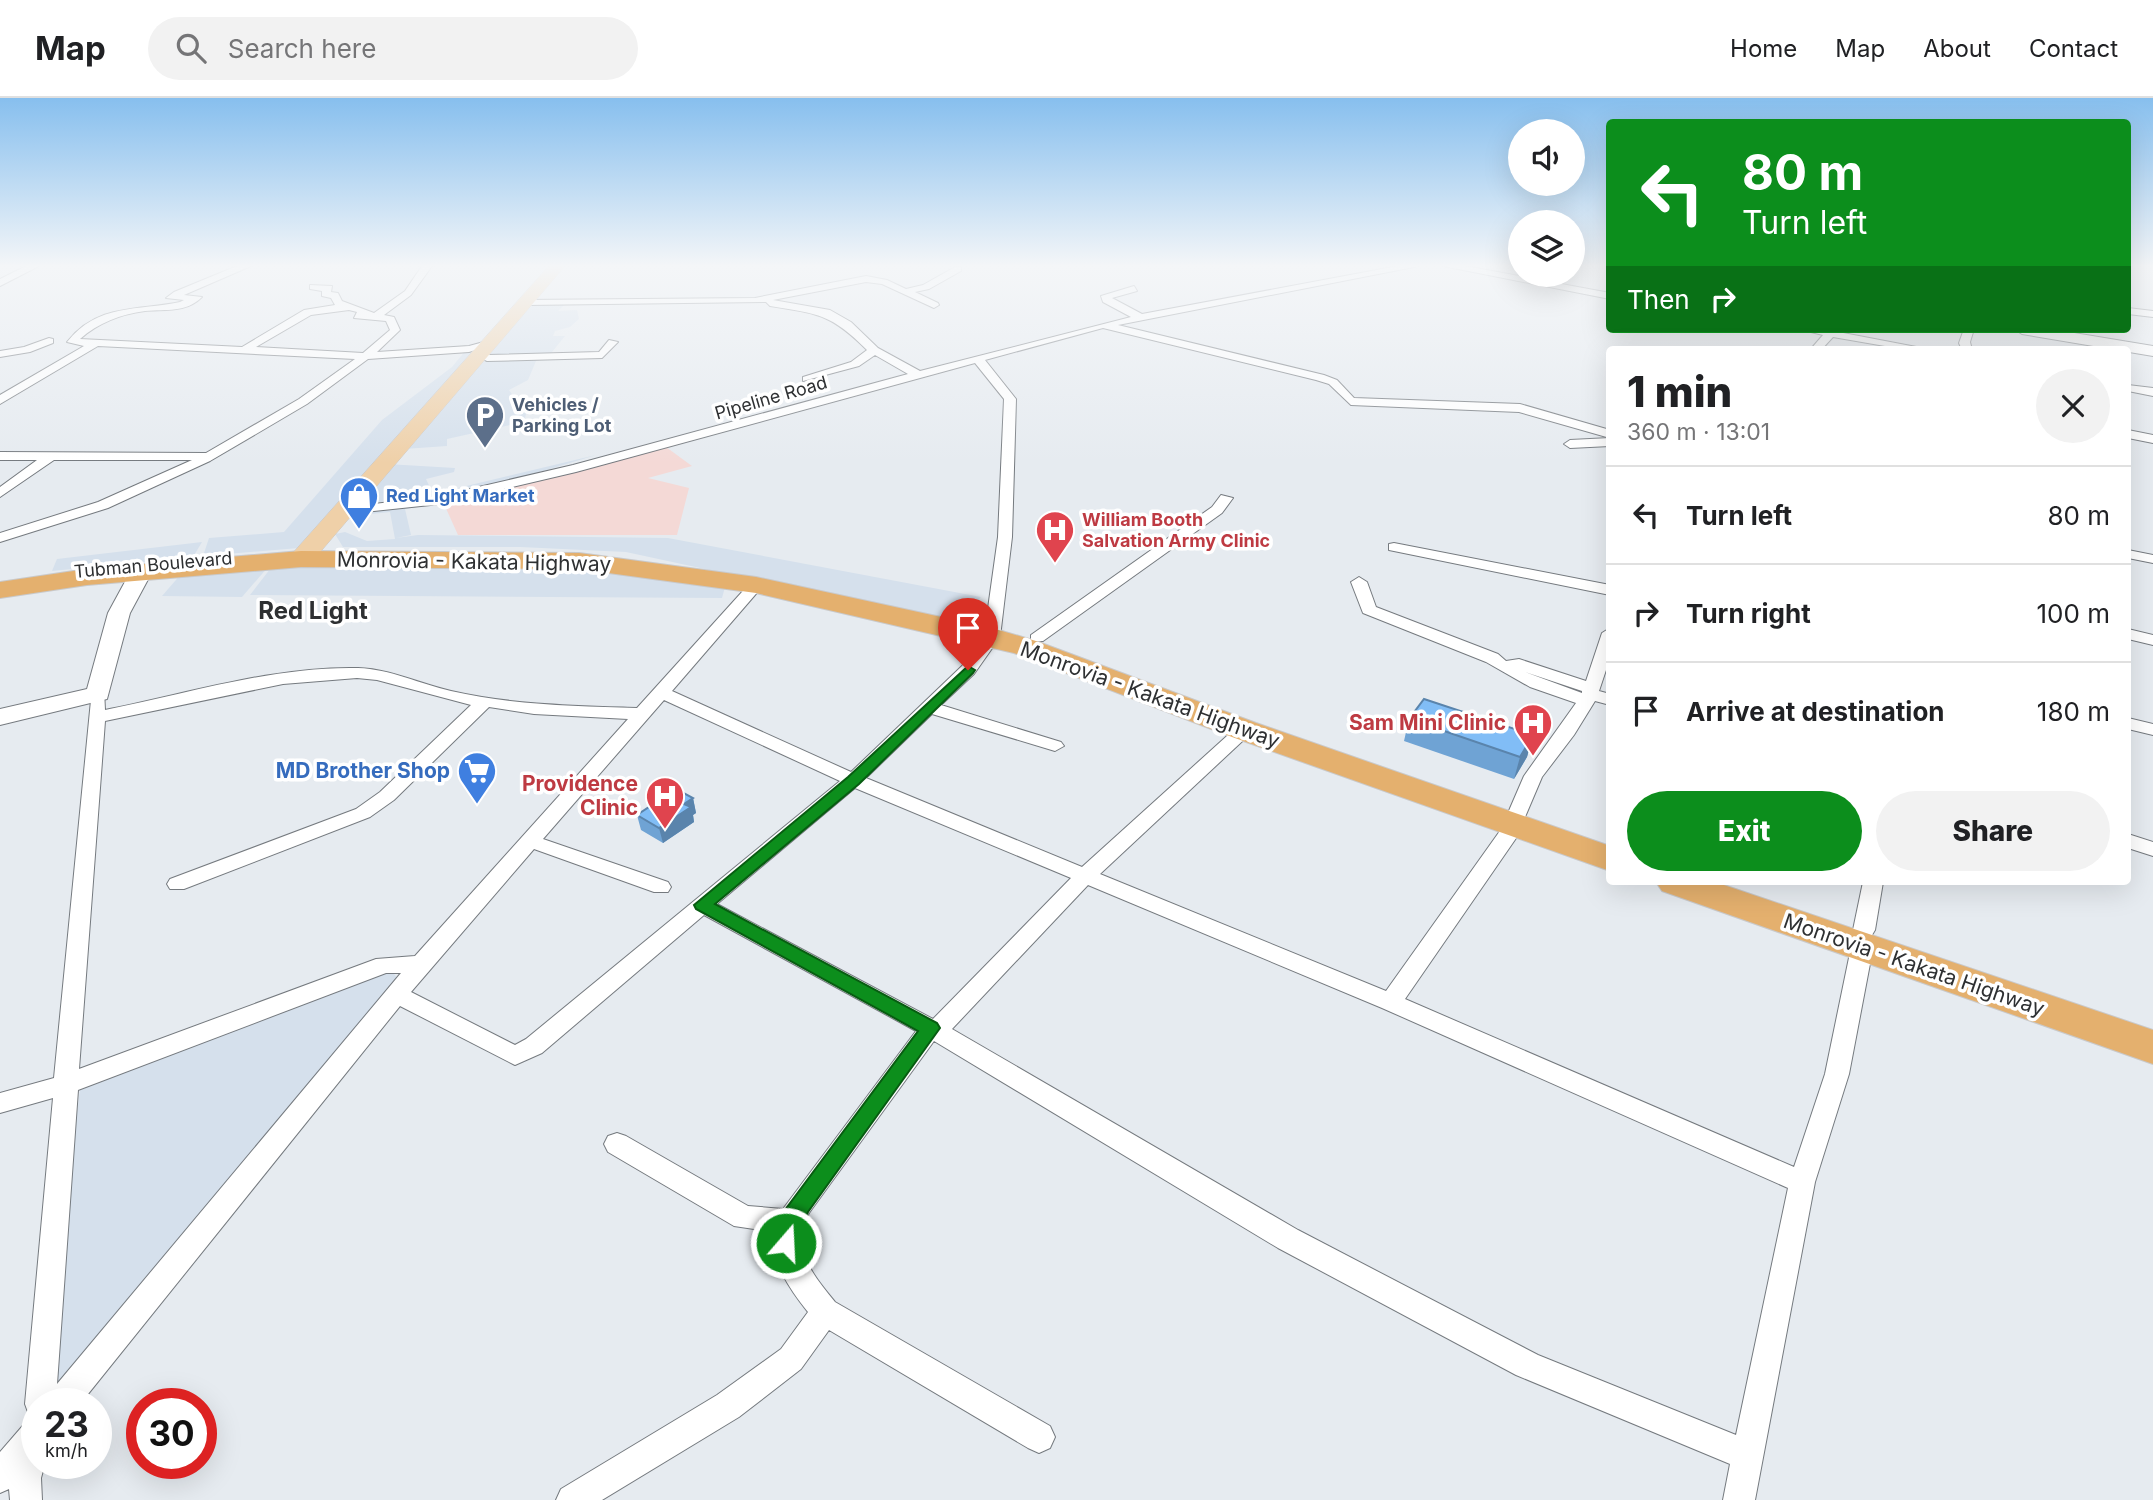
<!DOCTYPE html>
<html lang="en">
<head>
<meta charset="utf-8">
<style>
  body { margin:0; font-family:Inter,sans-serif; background:#f2f2f2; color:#202124; height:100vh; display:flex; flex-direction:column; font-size:26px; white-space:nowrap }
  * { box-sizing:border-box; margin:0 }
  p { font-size:23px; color:#757577 }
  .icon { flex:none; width:38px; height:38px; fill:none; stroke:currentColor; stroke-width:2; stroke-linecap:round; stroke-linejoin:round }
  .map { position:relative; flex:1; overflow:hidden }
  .panel { position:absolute; left:1606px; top:248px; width:525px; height:539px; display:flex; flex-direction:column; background:#fff; border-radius:7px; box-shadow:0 7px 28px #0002 }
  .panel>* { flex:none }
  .banner { position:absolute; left:1606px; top:21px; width:525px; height:214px; border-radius:7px; box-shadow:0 7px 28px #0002; background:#0c8e1c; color:#fff; overflow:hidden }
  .tools { position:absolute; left:1508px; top:21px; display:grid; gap:14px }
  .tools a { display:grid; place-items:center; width:77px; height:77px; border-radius:50%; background:#fff; box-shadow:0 7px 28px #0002; font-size:35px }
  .speed { position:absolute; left:21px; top:1290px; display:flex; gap:14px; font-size:35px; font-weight:700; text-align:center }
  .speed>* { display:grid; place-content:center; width:91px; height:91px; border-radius:50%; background:#fff; box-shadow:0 7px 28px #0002; line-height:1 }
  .speed small { font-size:18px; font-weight:400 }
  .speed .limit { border:10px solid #d22; background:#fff; color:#111 }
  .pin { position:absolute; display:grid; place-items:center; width:60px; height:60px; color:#fff; margin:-72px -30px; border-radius:50% 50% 50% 0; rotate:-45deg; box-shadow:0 0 7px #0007 }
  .pin .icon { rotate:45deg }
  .me { position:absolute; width:77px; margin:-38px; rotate:19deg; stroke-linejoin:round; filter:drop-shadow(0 0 5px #0008) }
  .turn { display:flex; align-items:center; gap:24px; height:147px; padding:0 21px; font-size:32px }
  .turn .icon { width:91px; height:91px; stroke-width:2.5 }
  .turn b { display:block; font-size:49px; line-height:60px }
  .then { display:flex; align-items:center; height:66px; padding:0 21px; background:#0003; gap:14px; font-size:26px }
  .round { display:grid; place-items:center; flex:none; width:74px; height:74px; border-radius:37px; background:#f2f2f2 }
  .head { display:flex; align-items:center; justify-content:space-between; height:119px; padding:0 21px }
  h1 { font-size:42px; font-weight:800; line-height:52px }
  .action { display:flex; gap:14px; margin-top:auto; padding:14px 21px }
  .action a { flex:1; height:80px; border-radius:42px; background:#0c8e1c; color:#fff; font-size:28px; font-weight:800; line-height:80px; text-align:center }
  .action a+a { background:#f2f2f2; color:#202124 }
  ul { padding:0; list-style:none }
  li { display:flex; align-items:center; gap:21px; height:98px; padding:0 21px; border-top:2px solid #e0e0e0 }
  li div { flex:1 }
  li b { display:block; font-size:26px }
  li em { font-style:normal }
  header { display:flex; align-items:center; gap:42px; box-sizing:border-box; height:98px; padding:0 35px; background:#fff; border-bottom:2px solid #e0e0e0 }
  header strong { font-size:33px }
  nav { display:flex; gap:38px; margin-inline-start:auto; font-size:24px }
  .search { width:490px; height:63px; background:#f2f2f2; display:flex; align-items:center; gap:18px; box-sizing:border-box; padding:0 24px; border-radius:38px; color:#757577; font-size:26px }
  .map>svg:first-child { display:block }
  .built { fill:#d5e0ec }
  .industrial { fill:#f4d9d6 }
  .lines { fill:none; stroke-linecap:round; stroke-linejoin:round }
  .street-casing { stroke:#757a7f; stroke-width:2 }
  .secondary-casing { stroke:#757a7f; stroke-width:2 }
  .primary-casing { stroke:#c9c9ca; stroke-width:1 }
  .highway-casing { stroke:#c9c9ca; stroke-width:2 }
  .street { fill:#fff; fill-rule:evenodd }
  .secondary { fill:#fff; fill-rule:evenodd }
  .primary { fill:#efd0a8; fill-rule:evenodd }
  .highway { fill:#e4b06e; fill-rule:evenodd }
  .wall { fill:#6fa3d4 }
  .shaded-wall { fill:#5a84ac }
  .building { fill:#81bdf6; stroke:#5a84ac; stroke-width:2 }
  .route { fill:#0c8e1c; stroke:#085c12; stroke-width:2 }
  .labels { text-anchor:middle; stroke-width:7; stroke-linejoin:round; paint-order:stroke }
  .far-street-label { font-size:18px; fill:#2e3032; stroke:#fff }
  .far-service-label { font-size:18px; font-weight:bold; fill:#4e5e75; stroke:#fff; text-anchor:start }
  .far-shop-label { font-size:18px; font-weight:bold; fill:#366cbe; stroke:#fff; text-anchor:start }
  .far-health-label { font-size:18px; font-weight:bold; fill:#be3a42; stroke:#fff; text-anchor:start }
  .street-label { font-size:21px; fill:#2e3032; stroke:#fff }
  .health-label { font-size:21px; font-weight:bold; fill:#be3a42; stroke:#fff; text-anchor:end }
  .shop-label { font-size:21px; font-weight:bold; fill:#366cbe; stroke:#fff; text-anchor:end }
  .quarter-label { font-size:24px; font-weight:bold; fill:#2e3032; stroke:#fff }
</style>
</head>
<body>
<header>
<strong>Map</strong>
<div class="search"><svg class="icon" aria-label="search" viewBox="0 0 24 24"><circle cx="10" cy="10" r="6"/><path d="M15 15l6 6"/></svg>Search here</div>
<nav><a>Home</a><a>Map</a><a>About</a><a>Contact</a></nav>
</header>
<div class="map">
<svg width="2153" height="1402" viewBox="0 0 2153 1402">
  <rect width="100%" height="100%" fill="#e6ebf0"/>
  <g class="built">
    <polygon points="565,206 558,213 577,212 579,221 570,229 555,233 553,238 565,238 548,259 536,263 528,282 509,292 526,316 524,324 447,341 447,348 404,351 532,207"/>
    <polygon points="466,252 477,252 299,450 203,458 209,440 284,434 382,322 452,269"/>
    <polygon points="596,357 527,378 439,398 351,407 387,366 455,370 454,374 426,381 433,396"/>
    <polygon points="455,402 405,411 411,437 396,440 418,437 668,440 981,499 971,511 978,530 626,454 520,449 343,449 335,436 345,434 367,443 395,441 390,414 343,419 348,412"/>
    <polygon points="202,444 193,459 52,473 57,461"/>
    <polygon points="570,458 728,478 722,500 250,497 274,466"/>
    <polygon points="268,469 242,499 162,498 182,475"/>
    <polygon points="391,872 398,881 60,1287 41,1289 80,992"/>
  </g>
  <polygon class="industrial" points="666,349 692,368 648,380 689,390 677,437 458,437 444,406"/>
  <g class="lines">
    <g class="street-casing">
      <g id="street">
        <polygon points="26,168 39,168 0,188 0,181"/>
        <path d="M237 168H251L184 197 202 199C186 215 166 211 145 213 121 216 98 225 80 241L242 249 304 212 335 207 331 200 322 198V193L310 191V187L332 188 331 194 338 195 342 203 374 215 405 193 422 168H432L411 197 384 217 394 219 400 232 377 254 469 248 491 242 496 245 469 254 368 261 307 306 210 363 108 410 0 444V435L98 404 192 362H54L0 399V389L37 362H0V354L206 355 299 301 355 261 98 248 0 306V297L84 248 67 244C98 205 138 213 180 204L184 202 166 200 174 194ZM349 212 357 214 354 220 386 223 390 232 363 255 256 249 311 217Z"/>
        <path d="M1398 168H1419L1118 227 1324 277 1337 282 1354 300 1520 306 1610 332V340L1519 314 1351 307 1329 286 1316 282 1103 230 985 262 1016 301 1012 439 1000 539 974 576 941 607 1061 644 1064 648 1055 653 932 616 866 680 1082 769 1238 628H1250L1253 632 1250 636 1100 776 1386 893 1507 723H1521L1524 728 1521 733 1405 901 1794 1069 1825 976 1851 850 1854 844H1870L1873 850 1849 976 1815 1084 1755 1402H1723L1730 1366 1516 1277 1278 1150 934 943 809 1115C789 1150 814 1178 835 1204L1050 1328 1055 1339 1050 1350 1039 1355 1028 1350 829 1232 801 1271 739 1319 602 1402H556L561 1391 717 1297 781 1251 808 1214C791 1193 769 1162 774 1134L734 1128 608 1054 604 1046 608 1038 617 1035 626 1038 748 1108 783 1111 916 933 704 817 542 955 515 967 400 908 80 1306H37V1365H45L41 1380 42 1402H10L9 1391 0 1395V1354L26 1324 36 1320 29 1317 25 1306 53 1000 0 1015V995L54 980 92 592H104L105 612C187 596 274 568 358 570 390 571 420 586 451 593 512 607 575 608 637 610L751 484H761V490L672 593 851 674 962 568 984 539 998 439 1004 301 975 265 576 374 440 406 336 417V411L341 410 440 398 573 367 908 276 875 257 859 268 803 283V279L851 264 867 252C831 216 819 216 770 208L766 204 526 207 521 204 522 202 755 200 866 178 887 182 906 191 923 187 955 169H961V173L929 191 915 194 938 205 939 207 934 210 882 186 866 184 773 202 830 212 851 224 878 250 920 273 1131 219 1103 204 1101 198 1134 188 1137 193 1112 200 1142 216ZM357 580 377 582 471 607 380 694 356 711 170 781 167 786 170 791H184L370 719 394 702 489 609 534 616 628 621 415 858 376 861 79 971 105 623 283 586ZM664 602 840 683 526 941 515 947 411 894 534 751 654 794H668L671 789 668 784 543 741ZM855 690 1071 780 933 921 717 806ZM1088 787 1382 910 1788 1090 1736 1337 1538 1257 1298 1132 952 931ZM386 875H401L57 1286 78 992Z"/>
        <polygon points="1443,168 1465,168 1610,195 1610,201"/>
        <polygon points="2128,210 2153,213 2153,219 2128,216"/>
        <polygon points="1799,231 1840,231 1838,234 1932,252 1908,252 1833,239 1821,252 1810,252 1823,237"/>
        <polygon points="1964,231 1974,231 1970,244 1972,252 1962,252 1959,245"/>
        <polygon points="49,240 53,241 53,245 30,254 0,259 0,253 24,249"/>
        <polygon points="609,242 618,244 602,260 487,263 481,260 487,257 599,254"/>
        <polygon points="2128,287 2153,290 2153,298 2128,293"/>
        <polygon points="2128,332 2153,337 2153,345 2128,340"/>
        <polygon points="1610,340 1610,348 1570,350 1564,346 1570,342"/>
        <polygon points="1221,397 1233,400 1222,415 1043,543 1031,543 1031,537 1212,409"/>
        <polygon points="1394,445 1610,487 1610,497 1389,452 1389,446"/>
        <polygon points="2128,452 2153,457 2153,465 2128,460"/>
        <path d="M1359 479 1367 484 1376 509 1498 556 1506 563 1519 561 1586 583 1602 535 1610 530V560L1599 593 1610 596V607L1595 603 1574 637 1542 679 1525 719 1518 721 1508 715 1524 678 1576 605 1530 589 1486 564 1363 515 1351 484ZM1525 574 1582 593V595Z"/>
        <polygon points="2128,531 2153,537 2153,547 2128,541"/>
        <polygon points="2128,620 2153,626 2153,637 2128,631"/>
        <polygon points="2128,736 2153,744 2153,758 2128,750"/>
        <polygon points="1863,784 1883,784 1875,832 1872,837 1856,837 1853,832"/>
      </g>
    </g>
    <g class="secondary-casing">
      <g id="secondary">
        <polygon points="2014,231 2050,231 2153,248 2153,258 2022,236"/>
        <polygon points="141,467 152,474 130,515 107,601 0,627 0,611 87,591 108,515 133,469"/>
      </g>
    </g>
    <g class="primary-casing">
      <polygon id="primary" points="549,168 565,168 310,466 292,466 289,461 292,456"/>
    </g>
    <g class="highway-casing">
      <g id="highway">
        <polygon points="301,453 579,455 756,479 992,530 1036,543 1256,625 1610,748 1610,773 1232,639 1014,555 756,495 579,471 301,469 87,487 0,500 0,484 87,471"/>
        <polygon points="1656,784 1715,784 2153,932 2153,966 1662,793"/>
      </g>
    </g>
    <use href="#street" class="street"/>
    <use href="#secondary" class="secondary"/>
    <use href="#primary" class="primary"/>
    <use href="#highway" class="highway"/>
  </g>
  <g class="wall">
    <polygon points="1409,621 1533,637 1527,659 1514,681 1404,643"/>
    <polygon points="693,700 696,715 693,717 694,724 663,745 641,732 637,717"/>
  </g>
  <g class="shaded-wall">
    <polygon points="1533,637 1527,659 1514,681 1520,659"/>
    <polygon points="693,700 696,715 693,717 694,724 663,745 659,730 684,706"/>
  </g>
  <g class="building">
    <polygon points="1424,601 1533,637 1520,659 1409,621"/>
    <polygon points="676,691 693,700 684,706 691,709 659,730 637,717"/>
  </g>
  <linearGradient id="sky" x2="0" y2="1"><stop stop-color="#87bfee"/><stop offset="0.46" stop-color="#f4f6f8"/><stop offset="1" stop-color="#f4f6f8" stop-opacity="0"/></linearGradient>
  <rect width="2153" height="365" fill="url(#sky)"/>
  <polygon class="route" points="968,568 975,572 973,575 859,686 715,806 937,925 940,930 808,1114 794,1152 786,1155 778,1152 774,1145 782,1116 918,933 696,811 694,807 848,679"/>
  <defs>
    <g id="parking-pin" transform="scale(2.0125)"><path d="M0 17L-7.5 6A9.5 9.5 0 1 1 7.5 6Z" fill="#5c6f8a" stroke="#fff"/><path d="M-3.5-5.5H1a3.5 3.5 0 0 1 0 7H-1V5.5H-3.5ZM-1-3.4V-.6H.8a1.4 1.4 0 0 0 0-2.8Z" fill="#fff"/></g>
    <g id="shop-pin" transform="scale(2.0125)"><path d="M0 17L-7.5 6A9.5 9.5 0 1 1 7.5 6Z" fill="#3f7fe0" stroke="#fff"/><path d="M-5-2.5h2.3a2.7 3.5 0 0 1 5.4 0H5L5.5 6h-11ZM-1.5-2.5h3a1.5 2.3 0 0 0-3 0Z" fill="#fff"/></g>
    <g id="hospital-pin" transform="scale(2.0125)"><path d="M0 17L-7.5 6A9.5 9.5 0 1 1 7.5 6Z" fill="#e0444e" stroke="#fff"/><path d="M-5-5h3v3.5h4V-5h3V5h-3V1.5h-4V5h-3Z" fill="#fff"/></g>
    <g id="supermarket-pin" transform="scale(2.0125)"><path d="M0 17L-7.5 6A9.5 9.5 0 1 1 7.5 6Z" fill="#3f7fe0" stroke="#fff"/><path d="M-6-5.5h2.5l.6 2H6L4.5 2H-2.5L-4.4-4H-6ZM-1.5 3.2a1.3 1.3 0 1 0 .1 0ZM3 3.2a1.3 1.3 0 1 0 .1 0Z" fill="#fff"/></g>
  </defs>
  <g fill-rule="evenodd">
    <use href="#parking-pin" x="485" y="317"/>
    <use href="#shop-pin" x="359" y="398"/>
    <use href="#hospital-pin" x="1055" y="432"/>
    <use href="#hospital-pin" x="1533" y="625"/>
    <use href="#supermarket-pin" x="477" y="673"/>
    <use href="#hospital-pin" x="665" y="698"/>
  </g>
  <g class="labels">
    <g class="far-street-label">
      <text transform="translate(771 300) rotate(-16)" y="6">Pipeline Road</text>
      <text transform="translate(153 467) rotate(-5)" y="6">Tubman Boulevard</text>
    </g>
    <g class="far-service-label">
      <text x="512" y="313">Vehicles /<tspan x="512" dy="21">Parking Lot</tspan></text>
    </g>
    <g class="far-shop-label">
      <text x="386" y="404">Red Light Market</text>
    </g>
    <g class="far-health-label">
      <text x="1082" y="428">William Booth<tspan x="1082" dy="21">Salvation Army Clinic</tspan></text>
    </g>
    <g class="street-label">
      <text transform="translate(474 464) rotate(1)" y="7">Monrovia - Kakata Highway</text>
      <text transform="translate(1150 597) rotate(20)" y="7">Monrovia - Kakata Highway</text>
      <text transform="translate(1914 867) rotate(19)" y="7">Monrovia - Kakata Highway</text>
    </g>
    <g class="health-label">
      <text x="1506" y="632">Sam Mini Clinic</text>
      <text x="638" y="693">Providence<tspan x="638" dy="24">Clinic</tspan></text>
    </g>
    <g class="shop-label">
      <text x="450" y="680">MD Brother Shop</text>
    </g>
    <g class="quarter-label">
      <text x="313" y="521">Red Light</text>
    </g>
  </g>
</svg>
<div class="tools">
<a><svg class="icon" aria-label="sound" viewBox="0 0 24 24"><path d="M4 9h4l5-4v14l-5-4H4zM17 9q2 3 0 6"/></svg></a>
<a><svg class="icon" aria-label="layers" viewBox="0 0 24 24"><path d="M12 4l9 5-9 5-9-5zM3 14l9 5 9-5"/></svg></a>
</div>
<div class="speed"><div>23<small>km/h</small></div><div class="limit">30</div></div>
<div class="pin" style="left:968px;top:572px;background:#d93025"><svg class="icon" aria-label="arrive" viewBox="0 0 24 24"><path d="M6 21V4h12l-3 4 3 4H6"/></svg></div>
<svg class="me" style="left:786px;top:1145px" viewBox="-20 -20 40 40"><circle r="17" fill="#0c8e1c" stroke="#fff" stroke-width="3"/><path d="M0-11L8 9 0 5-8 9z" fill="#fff"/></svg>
<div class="banner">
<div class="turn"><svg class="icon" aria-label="left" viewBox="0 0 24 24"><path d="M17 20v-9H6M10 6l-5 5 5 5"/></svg><div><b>80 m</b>Turn left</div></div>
<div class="then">Then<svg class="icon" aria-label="right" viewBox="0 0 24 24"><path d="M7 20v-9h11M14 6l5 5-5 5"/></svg></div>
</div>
<section class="panel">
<div class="head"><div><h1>1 min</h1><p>360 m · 13:01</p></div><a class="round"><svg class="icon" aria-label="close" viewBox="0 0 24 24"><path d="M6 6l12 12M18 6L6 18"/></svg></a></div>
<ul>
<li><svg class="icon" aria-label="left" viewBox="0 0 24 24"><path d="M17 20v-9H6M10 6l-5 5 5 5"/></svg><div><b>Turn left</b></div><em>80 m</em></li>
<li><svg class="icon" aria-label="right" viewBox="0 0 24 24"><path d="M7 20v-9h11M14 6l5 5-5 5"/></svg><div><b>Turn right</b></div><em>100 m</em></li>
<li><svg class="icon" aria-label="arrive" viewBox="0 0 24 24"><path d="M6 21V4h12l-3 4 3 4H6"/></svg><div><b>Arrive at destination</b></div><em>180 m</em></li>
</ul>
<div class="action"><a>Exit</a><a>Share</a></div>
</section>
</div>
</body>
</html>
